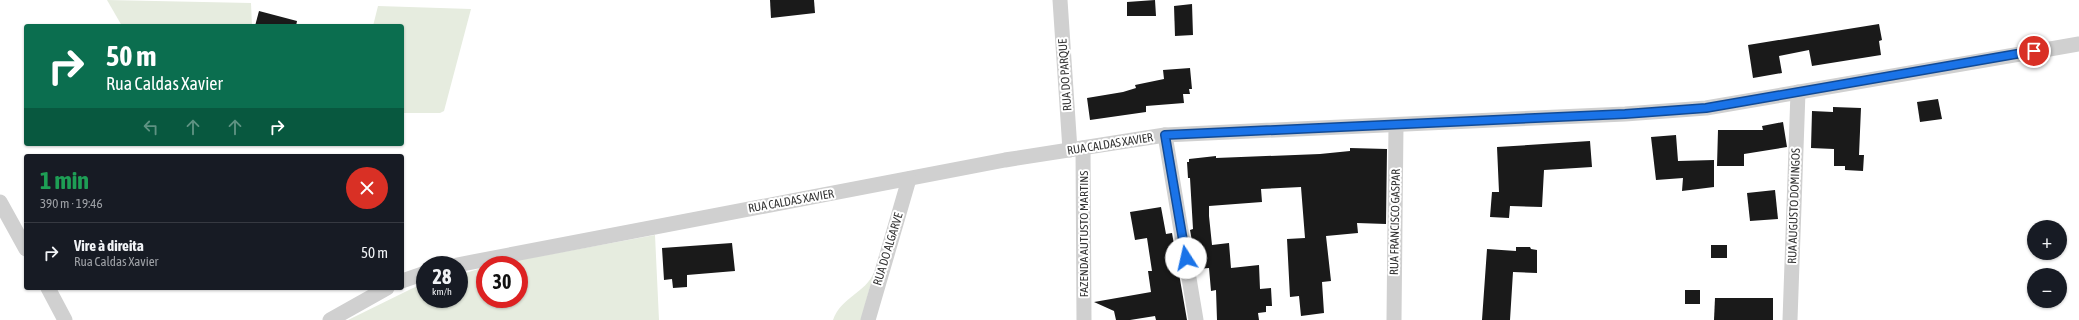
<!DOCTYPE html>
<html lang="pt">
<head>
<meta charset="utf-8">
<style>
  body { margin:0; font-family:"Asap Condensed",sans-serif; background:#242831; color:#f1f3f6; height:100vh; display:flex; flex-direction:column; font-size:15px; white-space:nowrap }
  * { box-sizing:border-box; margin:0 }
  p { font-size:13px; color:#9ea1a6 }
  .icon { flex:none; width:22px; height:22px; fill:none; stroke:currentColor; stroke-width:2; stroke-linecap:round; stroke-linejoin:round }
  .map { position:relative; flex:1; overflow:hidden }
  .drawer { position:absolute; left:24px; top:154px; width:380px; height:136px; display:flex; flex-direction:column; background:#171b24; border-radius:4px; box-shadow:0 1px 3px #0004 }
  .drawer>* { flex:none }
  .guide { position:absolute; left:24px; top:24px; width:380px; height:122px; border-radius:4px; box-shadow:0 1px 3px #0004; background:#0b6e4f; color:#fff; overflow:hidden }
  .controls { position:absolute; left:2027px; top:220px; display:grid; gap:8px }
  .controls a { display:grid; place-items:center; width:40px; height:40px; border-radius:50%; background:#171b24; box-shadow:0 1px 3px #0004; font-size:20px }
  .speed { position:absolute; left:416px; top:256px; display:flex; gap:8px; font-size:20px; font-weight:700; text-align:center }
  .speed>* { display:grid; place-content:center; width:52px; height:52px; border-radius:50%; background:#171b24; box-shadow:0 1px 3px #0004; line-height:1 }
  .speed small { font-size:10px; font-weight:400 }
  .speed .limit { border:6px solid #d22; background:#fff; color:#111 }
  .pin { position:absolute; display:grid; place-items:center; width:34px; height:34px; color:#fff; margin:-17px; border:2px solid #fff; border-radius:50%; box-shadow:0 1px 4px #0007 }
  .me { position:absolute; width:44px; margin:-22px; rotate:350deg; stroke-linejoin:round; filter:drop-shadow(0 0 3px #0008) }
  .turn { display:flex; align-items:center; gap:14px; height:84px; padding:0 16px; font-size:18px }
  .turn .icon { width:52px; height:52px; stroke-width:2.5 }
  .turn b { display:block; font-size:28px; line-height:34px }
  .lanes { display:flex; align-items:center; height:38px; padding:0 16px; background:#0003; justify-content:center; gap:20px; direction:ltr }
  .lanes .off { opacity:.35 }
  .round { display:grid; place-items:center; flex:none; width:42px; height:42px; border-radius:21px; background:#242831 }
  .summary { display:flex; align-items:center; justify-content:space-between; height:68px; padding:0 16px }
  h1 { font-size:24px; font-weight:700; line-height:30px; color:#1e9e55 }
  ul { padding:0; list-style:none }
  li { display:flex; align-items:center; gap:12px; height:60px; padding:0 16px; border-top:1px solid #363941 }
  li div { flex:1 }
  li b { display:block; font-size:15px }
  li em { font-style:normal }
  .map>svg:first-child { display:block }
  .green { fill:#e6ecdf }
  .building { fill:#1a1a1a }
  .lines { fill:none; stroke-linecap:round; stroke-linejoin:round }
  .street { stroke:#d0d0d0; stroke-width:15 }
  .route-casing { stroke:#114b97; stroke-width:10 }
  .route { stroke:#1a73e8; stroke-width:7 }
  .labels { text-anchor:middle; stroke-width:4; stroke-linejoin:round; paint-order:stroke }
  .street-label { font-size:12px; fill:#333; stroke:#fff }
</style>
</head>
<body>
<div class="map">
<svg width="2079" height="320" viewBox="0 0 2079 320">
  <rect width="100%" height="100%" fill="#fff"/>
  <g class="green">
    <polygon points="107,0 251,3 252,26 122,26"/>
    <polygon points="378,6 471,9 444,111 440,113 402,113 402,26 373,26"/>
    <polygon points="655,235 659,320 348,320 413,288 425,284 425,299 459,299 459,275 485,267 485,299 519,299 519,265 492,265"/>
    <path d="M874 272 861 320H833C841 297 866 293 874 272Z"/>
  </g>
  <g class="building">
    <polygon points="770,0 814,0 815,13 771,18"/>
    <polygon points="1155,0 1156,16 1127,16 1127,2"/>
    <polygon points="1192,4 1193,35 1175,36 1174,6"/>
    <polygon points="259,11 297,21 296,26 255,26"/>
    <polygon points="1879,24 1882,40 1879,41 1881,55 1812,66 1809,50 1779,56 1782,73 1753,78 1748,45"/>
    <polygon points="1190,68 1192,89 1189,89 1190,94 1183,94 1184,103 1146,106 1146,112 1090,120 1087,98 1123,92 1136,88 1135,85 1164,79 1163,70"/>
    <polygon points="1938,99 1942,119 1920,122 1917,102"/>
    <polygon points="1833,107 1861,108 1859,155 1864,155 1863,171 1845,170 1845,166 1834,166 1834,149 1811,148 1812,111 1833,112"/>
    <polygon points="1783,122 1787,147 1744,154 1744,166 1717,166 1718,130 1763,130 1762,126"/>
    <polygon points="1676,135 1678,161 1714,160 1714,187 1682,191 1683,178 1656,180 1651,137"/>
    <polygon points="1590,141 1592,167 1544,170 1542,207 1510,206 1509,218 1490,217 1492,192 1499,192 1497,147"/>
    <polygon points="1350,148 1387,149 1386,224 1357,223 1358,233 1326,236 1331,281 1322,282 1324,313 1301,316 1299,296 1290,297 1287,239 1305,238 1301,187 1261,189 1262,202 1209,206 1209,216 1212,245 1229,243 1231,268 1259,265 1260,289 1271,288 1272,306 1266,306 1266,312 1258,313 1259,320 1217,320 1216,290 1211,291 1209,268 1197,269 1190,230 1193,229 1190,178 1188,178 1187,162 1189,162 1189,159 1216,156 1216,158 1320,154 1350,151"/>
    <polygon points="1775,190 1778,219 1750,221 1747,193"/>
    <polygon points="1161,207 1166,234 1172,233 1187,320 1156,320 1155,316 1130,320 1116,320 1114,311 1094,302 1151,292 1148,271 1152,271 1147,238 1135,240 1130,212"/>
    <polygon points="732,243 735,271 687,275 687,287 673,288 672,279 664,280 662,248"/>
    <rect x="1711" y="245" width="16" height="13"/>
    <polygon points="1516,247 1530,247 1531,249 1537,250 1537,273 1513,272 1510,320 1482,320 1487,249 1516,251"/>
    <rect x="1685" y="290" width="15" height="14"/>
    <polygon points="1715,298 1773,298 1773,320 1714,320"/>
  </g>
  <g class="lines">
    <g class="street">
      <polyline points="1060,0 1070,150"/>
      <polyline points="1165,135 1196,320"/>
      <polyline points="1083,148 1084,320"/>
      <polyline points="0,202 26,249"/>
      <polyline points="457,265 1005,160 1165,135 1625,114 1706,108 2079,44"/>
      <polyline points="402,281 425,273"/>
      <polyline points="48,288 65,320"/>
      <polyline points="330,320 387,288"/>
      <polyline points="868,320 909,179"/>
      <polyline points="1394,320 1396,125"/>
      <polyline points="1790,320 1798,92"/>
    </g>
  </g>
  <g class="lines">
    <g class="route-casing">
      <polyline id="route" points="1186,258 1165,135 1625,114 1706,108 2034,51"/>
    </g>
    <use href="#route" class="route"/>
  </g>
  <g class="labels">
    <g class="street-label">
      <text transform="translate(1065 75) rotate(-94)" y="4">RUA DO PARQUE</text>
      <text transform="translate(1110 144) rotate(-9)" y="4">RUA CALDAS XAVIER</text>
      <text transform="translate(791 201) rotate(-10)" y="4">RUA CALDAS XAVIER</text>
      <text transform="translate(1794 206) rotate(-88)" y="4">RUA AUGUSTO DOMINGOS</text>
      <text transform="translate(1395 222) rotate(-89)" y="4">RUA FRANCISCO GASPAR</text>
      <text transform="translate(1084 234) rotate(-90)" y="4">FAZENDA AUTUSTO MARTINS</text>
      <text transform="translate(888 249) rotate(-73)" y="4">RUA DO ALGARVE</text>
    </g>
  </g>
</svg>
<div class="controls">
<a>+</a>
<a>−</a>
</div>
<div class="speed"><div>28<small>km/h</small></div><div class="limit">30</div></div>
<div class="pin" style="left:2034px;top:51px;background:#d93025"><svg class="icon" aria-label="arrive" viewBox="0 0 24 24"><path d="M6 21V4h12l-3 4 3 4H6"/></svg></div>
<svg class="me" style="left:1186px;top:258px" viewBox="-20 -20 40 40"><circle r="19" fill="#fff"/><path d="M0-13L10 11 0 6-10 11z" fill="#1a73e8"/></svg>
<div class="guide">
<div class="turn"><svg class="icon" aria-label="right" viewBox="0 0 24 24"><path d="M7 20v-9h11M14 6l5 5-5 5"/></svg><div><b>50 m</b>Rua Caldas Xavier</div></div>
<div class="lanes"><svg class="icon off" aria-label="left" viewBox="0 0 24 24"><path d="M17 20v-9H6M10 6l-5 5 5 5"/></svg><svg class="icon off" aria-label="ahead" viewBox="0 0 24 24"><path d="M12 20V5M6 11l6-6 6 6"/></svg><svg class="icon off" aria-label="ahead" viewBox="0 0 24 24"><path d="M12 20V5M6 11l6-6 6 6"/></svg><svg class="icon" aria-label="right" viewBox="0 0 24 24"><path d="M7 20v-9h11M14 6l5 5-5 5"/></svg></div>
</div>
<section class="drawer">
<div class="summary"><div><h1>1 min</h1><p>390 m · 19:46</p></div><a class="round" style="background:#d93025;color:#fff"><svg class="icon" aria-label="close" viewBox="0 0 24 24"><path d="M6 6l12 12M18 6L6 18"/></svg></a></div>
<ul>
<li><svg class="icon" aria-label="right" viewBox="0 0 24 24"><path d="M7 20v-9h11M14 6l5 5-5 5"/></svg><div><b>Vire à direita</b><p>Rua Caldas Xavier</p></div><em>50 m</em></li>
</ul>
</section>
</div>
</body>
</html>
